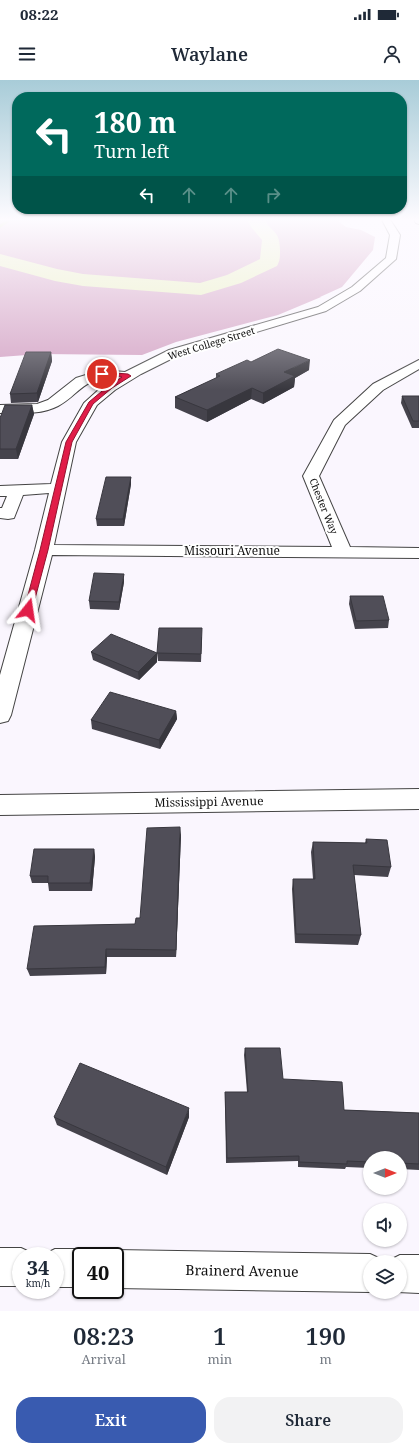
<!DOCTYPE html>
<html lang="en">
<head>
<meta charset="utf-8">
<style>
  body { margin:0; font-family:"Noto Serif",serif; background:#f2f2f3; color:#1f2937; height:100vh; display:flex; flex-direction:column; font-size:15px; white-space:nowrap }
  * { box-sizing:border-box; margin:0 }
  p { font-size:13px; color:#747a83 }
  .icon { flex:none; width:22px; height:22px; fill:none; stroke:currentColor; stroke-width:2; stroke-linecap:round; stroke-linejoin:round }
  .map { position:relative; height:1231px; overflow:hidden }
  .side { display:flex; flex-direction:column; background:#fff; flex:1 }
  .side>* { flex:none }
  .guide { position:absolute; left:12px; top:12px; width:395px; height:122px; border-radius:16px; box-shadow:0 1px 3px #0004; background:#00695c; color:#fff; overflow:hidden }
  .needle { width:26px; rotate:90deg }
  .tools { position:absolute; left:363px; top:1071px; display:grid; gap:8px }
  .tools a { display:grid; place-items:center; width:44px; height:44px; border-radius:50%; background:#fff; box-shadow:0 1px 3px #0004; font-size:20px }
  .speed { position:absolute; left:12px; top:1167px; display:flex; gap:8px; font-size:20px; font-weight:700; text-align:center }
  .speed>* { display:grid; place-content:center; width:52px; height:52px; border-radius:50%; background:#fff; box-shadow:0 1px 3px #0004; line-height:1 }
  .speed small { font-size:10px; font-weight:400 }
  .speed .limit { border:2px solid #111; border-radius:6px; background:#fff; color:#111 }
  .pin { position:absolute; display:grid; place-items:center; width:34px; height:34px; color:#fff; margin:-17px; border:2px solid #fff; border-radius:50%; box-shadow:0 1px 4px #0007 }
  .me { position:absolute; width:44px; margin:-22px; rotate:15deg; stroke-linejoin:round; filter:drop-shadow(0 0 3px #0008) }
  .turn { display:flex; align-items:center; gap:14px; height:84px; padding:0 16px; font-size:18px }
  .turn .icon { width:52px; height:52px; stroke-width:2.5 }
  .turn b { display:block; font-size:28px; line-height:34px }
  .lanes { display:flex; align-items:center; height:38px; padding:0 16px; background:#0003; justify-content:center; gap:20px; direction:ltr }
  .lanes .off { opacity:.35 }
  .eta { display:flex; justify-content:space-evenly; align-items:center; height:68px; text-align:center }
  .eta b { font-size:24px; font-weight:600; line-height:28px }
  .button { display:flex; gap:8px; margin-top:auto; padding:8px 16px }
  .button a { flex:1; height:46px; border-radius:16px; background:#395bb0; color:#fff; font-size:16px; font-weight:600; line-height:46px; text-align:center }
  .button a+a { background:#f2f2f3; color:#1f2937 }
  .status { display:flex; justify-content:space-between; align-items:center; height:28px; padding:0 20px; background:#fff; direction:ltr }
  .status svg { height:11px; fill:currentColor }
  header { display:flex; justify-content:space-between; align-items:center; height:52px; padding:0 16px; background:#fff; font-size:18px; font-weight:600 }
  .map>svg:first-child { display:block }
  .forest { fill:#d4a4c5 }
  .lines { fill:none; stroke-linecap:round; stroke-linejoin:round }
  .stream { stroke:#abbd50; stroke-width:3 }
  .river { fill:#e9efc0; fill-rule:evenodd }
  .minor-casing { stroke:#444; stroke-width:2 }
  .minor { fill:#fff; fill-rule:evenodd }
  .wall { fill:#45434c }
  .shaded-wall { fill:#38373e }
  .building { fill:#504e58; stroke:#38373e }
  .route { fill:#e11d48; stroke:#92132f }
  .labels { text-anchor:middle; stroke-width:4; stroke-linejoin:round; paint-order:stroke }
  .far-street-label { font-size:10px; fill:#111; stroke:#fff }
  .street-label { font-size:12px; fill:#111; stroke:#fff }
  .near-street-label { font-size:14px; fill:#111; stroke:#fff }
</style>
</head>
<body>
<div class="status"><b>08:22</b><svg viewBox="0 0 49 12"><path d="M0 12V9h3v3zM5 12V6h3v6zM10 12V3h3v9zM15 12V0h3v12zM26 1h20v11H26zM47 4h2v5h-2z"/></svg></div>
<header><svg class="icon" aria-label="menu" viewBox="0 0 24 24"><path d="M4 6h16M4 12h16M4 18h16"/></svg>Waylane<svg class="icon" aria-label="person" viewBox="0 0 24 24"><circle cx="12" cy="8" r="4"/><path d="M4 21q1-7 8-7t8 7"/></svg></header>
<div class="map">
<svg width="419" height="1231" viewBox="0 0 419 1231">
  <rect width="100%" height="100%" fill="#faf6fe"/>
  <polygon class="forest" points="0,138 339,138 339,142 346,147 361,150 375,157 373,170 342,207 320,217 321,217 278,235 176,262 142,275 40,274 0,277"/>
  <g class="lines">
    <polyline class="stream" points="0,146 8,141"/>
    <path class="river" d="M246 138H264C271 154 280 148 280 171 280 177 280 181 277 186L241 203 201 215 83 206 55 201 0 186V174L57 189 83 194 200 203 227 195 260 179 262 160 251 147Z"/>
    <g class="minor-casing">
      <g id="minor">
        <path d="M381 138H389L400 155 396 179 360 211 326 231 177 276 141 294 115 310 97 325 76 362 54 465 332 467 303 396 334 340 373 304 419 280V289L383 310 345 345 319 396 350 467 419 468V478L52 475 11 635 8 641 0 643V595L35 470 49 413 23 415 14 438 8 439 0 438V428H2L7 416H0V406L51 404 62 362 84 323 105 304 114 299C84 296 80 314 58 326 41 335 19 333 0 333V325L37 324 48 320 76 298 102 290 125 292 169 270 318 227 352 207 386 178 390 155Z"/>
        <polygon points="413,138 419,138 419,144 416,143"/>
        <polygon points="419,709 419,729 0,735 0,715"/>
        <polygon points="0,1168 21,1168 34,1174 35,1176 21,1176 21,1206 0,1206"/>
        <polygon points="55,1169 81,1169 94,1175 95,1176 81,1176 81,1207 55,1207 55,1176 41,1176"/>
        <polygon points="115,1170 370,1174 383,1180 385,1182 370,1182 370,1212 115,1208 115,1176 101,1176"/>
        <polygon points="400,1175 419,1175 419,1213 397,1212 400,1212 400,1182 386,1182"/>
      </g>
    </g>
    <use href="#minor" class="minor"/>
  </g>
  <g class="wall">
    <polygon points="51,272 52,281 38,322 11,323 10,314"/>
    <polygon points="251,282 309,290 295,298 294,307 263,324 251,319 207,342 175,328 175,317 216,298 216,294"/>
    <polygon points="402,316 419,316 419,348 412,348 401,323"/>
    <polygon points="32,325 34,334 18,379 0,379 0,338"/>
    <polygon points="131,397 131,404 124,446 97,446 96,439"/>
    <polygon points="124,502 119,530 90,529 89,521"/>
    <polygon points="350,516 389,540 388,548 355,549 349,524"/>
    <polygon points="202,557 201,582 158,581 157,573"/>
    <polygon points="91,572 157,573 157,582 139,600 93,580"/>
    <polygon points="176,631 177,639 160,669 92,649 91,640"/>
    <polygon points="181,755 176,877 107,877 106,894 30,896 27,889 135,844 140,838"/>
    <polygon points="366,759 391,787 388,797 354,795 361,855 358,865 295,863 292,809 293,799 313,799 311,772 313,762 365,763"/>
    <polygon points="94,769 95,777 92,811 49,811 48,803 32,803 30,796"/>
    <polygon points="245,968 283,999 344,1030 419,1033 419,1090 400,1089 400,1078 370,1078 370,1088 346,1087 345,1089 298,1087 298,1081 226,1083 225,1012 247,1012 244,975"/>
    <polygon points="54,1037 189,1037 167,1095 57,1045"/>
  </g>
  <g class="shaded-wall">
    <polygon points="51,272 52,281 38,322 37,313"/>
    <polygon points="310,280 309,290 295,298 294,307 263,324 263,313 284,292"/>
    <polygon points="252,308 251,319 207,342 207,330"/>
    <polygon points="32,325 34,334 18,379 16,369"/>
    <polygon points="131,397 131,404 124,446 123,439"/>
    <polygon points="124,494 124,502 119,530 119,522"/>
    <polygon points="157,573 157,582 139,600 138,592"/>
    <polygon points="176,631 177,639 160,669 159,660"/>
    <polygon points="180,747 181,755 176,877 176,870"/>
    <polygon points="94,769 95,777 92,811 90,803"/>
    <polygon points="106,869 107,877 106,894 105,887"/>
    <polygon points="189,1028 189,1037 167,1095 166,1087"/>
  </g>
  <g class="building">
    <polygon points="278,269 310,280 284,292 295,296 263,313 252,308 207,330 175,317 220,296 216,294 247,280 251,282"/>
    <polygon points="26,272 51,272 37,313 10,314"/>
    <polygon points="402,316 419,316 419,341 413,341"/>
    <polygon points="5,325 32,325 16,369 0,369 0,338"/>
    <polygon points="106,397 131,397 123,439 96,439"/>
    <polygon points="94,493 124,494 119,522 89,521"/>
    <polygon points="350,516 383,516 389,540 356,541"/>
    <polygon points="159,548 202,548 201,574 157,573"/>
    <polygon points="111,554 157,573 138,592 91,572"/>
    <polygon points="110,612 176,631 159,660 91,640"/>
    <polygon points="180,747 176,870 106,869 105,887 27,889 34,846 135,844 136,838 140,838 147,748"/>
    <polygon points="366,759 387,760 391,787 353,785 361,855 296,854 293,799 315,799 313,762 367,763"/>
    <polygon points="34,769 94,769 90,803 48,803 48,796 30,796"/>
    <polygon points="245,968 280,968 283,999 342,1002 344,1030 419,1033 419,1084 400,1083 400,1078 370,1078 370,1082 347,1081 347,1084 299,1082 299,1076 227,1078 225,1012 248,1012"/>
    <polygon points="80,983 189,1028 166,1087 54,1037"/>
  </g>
  <linearGradient id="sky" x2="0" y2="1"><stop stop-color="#a8ccd8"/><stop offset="0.45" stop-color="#fdfbff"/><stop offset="1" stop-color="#fdfbff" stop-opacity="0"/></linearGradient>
  <rect width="419" height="310" fill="url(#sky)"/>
  <polygon class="route" points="102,292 128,294 131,296 112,308 93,324 72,362 48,470 32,530 31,532 25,532 24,530 40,470 66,362 89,322 108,306 122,297 100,295 100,292"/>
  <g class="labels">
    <g class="far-street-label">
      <text transform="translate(211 263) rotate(-17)" y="4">West College Street</text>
      <text transform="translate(324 426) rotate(68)" y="4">Chester Way</text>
    </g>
    <g class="street-label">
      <text x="232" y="475">Missouri Avenue</text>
      <text transform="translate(209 722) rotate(-1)" y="4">Mississippi Avenue</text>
    </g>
    <g class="near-street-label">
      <text transform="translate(242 1191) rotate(1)" y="5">Brainerd Avenue</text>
    </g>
  </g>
</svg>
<div class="tools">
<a><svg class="needle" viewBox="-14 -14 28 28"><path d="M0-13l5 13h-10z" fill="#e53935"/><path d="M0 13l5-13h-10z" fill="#747a83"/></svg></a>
<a><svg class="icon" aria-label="sound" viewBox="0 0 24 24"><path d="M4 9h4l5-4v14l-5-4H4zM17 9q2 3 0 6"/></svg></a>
<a><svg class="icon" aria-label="layers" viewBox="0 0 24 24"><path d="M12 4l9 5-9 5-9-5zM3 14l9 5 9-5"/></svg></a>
</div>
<div class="speed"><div>34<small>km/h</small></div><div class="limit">40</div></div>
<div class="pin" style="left:102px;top:294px;background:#d93025"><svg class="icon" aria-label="arrive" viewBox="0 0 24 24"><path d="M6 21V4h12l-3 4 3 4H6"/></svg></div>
<svg class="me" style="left:28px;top:530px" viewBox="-20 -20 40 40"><path d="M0-17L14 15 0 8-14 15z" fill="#e11d48" stroke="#fff" stroke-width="4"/></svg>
<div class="guide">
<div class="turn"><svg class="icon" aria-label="left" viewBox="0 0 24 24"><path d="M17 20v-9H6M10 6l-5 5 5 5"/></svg><div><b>180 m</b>Turn left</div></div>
<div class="lanes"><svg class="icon" aria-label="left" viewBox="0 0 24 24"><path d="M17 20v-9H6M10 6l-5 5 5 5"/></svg><svg class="icon off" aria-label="ahead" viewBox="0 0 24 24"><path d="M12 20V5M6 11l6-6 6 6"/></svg><svg class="icon off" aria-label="ahead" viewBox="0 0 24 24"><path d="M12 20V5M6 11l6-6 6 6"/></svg><svg class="icon off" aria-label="right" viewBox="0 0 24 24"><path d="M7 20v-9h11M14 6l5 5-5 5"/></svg></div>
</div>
</div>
<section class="side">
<div class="eta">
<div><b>08:23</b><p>Arrival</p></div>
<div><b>1</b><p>min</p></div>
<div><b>190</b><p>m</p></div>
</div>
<div class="button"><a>Exit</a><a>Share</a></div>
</section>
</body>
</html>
